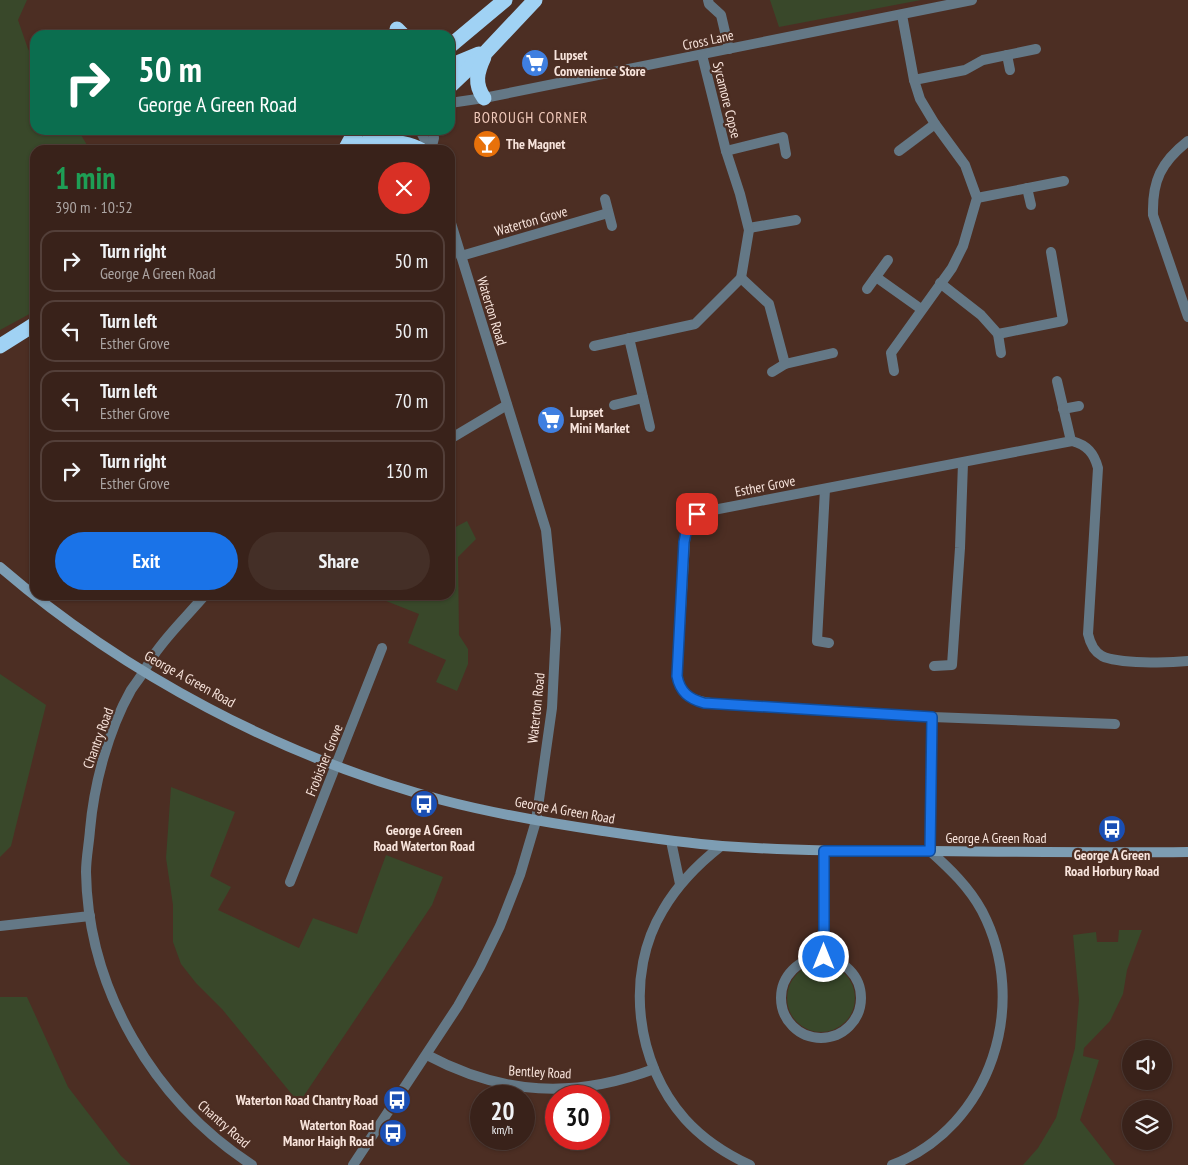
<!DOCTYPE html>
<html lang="en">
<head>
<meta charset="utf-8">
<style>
  body { margin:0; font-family:"PT Sans Narrow",sans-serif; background:#442f27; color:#f1f3f6; height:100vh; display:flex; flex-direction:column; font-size:19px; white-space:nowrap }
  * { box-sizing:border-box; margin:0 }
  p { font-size:16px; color:#aba4a2 }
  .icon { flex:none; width:28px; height:28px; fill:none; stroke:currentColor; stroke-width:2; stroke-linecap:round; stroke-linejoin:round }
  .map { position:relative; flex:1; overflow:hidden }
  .sheet { position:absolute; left:30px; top:145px; width:425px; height:455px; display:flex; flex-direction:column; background:#39221a; border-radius:15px; box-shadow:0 1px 4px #0004,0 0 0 1px #533f39 }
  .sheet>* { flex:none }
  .top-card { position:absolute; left:30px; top:30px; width:425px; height:105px; border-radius:15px; box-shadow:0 1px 4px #0004,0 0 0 1px #533f39; background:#0b6e4f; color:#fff; overflow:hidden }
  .buttons { position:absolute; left:1122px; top:1040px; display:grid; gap:10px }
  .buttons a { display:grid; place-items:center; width:50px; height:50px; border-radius:50%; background:#39221a; box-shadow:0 1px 4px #0004,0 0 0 1px #533f39; font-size:25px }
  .speed { position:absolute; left:470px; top:1085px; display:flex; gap:10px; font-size:25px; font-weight:700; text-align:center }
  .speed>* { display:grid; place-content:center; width:65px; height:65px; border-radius:50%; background:#39221a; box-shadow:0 1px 4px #0004,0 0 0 1px #533f39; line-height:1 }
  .speed small { font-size:12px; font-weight:400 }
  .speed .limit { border:8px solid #d22; background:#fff; color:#111 }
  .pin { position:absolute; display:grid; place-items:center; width:42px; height:42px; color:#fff; margin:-21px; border-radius:10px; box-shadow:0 2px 8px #0006 }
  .me { position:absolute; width:55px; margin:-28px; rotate:0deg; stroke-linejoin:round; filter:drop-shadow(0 0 4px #0008) }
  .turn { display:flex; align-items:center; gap:18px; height:105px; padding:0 25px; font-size:22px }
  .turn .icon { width:65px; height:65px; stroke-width:2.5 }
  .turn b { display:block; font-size:35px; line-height:42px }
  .round { display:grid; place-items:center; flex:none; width:52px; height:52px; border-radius:26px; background:#442f27 }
  .headline { display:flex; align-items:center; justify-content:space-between; height:85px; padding:0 25px }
  h1 { font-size:30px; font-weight:700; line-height:38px; color:#1e9e55 }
  .button { display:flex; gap:10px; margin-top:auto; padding:10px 25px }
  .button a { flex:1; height:58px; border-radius:30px; background:#1a73e8; color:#fff; font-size:20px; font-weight:700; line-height:58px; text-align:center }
  .button a+a { background:#442f27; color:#f1f3f6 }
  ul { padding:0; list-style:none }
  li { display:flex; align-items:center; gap:15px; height:62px; margin:0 10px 8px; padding:0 15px; border:2px solid #533f39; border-radius:15px }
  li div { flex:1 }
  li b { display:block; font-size:19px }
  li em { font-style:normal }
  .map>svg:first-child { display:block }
  .green { fill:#39482a }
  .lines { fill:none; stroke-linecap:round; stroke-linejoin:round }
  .street { stroke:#647886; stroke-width:10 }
  .secondary { stroke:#7d9db3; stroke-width:10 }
  .highway { stroke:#a0d2f4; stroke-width:15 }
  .route-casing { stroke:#114b97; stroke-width:12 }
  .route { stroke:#1a73e8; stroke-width:9 }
  .labels { text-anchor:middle; stroke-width:4.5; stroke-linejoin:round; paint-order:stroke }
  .street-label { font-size:14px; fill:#f8e4dc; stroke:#4c2e23 }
  .poi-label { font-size:14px; font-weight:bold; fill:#f8e4dc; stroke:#4c2e23; text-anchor:start }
  .neighbourhood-label { font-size:15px; letter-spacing:1px; fill:#f1cabb; stroke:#4c2e23 }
</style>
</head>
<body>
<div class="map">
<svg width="1188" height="1165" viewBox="0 0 1188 1165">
  <rect width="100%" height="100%" fill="#4c2e23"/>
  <g class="green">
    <polygon points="0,0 27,0 18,20 28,49 35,60 35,130 78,130 90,150 35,150 35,311 0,330"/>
    <polygon points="770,0 921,0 779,27"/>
    <polygon points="467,521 476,539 458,557 459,635 468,649 468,664 457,691 436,682 446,660 408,643 419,614 376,597 356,600 352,595 450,595 450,530"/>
    <polygon points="0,674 46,705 11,846 0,857"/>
    <polygon points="171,787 235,812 210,876 231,887 218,910 299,948 313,918 357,934 386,855 443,877 432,905 299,1103 222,1009 196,983 181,964 173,942 173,905 166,858"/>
    <polygon points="1119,930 1142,930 1127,970 1123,994 1110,1021 1084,1048 1083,1056 1099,1060 1080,1120 1115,1165 1023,1165 1038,1148 1056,1118 1075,1048 1079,1000 1073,935 1096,932 1097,942 1118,942"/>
    <circle cx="821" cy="998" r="34"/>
    <polygon points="0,997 27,997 68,1087 121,1156 131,1165 0,1165"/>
  </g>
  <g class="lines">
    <g class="street">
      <polyline points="708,0 709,4 721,15 729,49"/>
      <polyline points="1007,55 1010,70"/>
      <polyline points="914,80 965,70 983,60 1036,49"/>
      <polyline points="450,103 484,98 972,0"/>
      <polyline points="420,130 430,150"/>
      <path d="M1188 141C1161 162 1152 181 1153 215L1188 317"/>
      <polyline points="431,150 434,138 433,130"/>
      <polyline points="726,151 783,137 786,154"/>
      <polyline points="899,151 935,124"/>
      <polyline points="1027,188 1031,205"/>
      <polyline points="977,198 1064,181"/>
      <polyline points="605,199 612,226"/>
      <polyline points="749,228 796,220"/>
      <polyline points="461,256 608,213"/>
      <polyline points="876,277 921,309"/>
      <polyline points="741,278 769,304 785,364 833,353"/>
      <polyline points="940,283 981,315 998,334 1063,321 1051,252"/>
      <polyline points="867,289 888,260"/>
      <polyline points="998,334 1001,353"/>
      <polyline points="629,338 650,427"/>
      <polyline points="594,346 695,324 741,278 749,230 740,194 726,151 702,55"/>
      <polyline points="894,371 891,353 952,268 963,246 977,198 965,165 935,124 920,99 914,80 902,15"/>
      <polyline points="772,372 785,364"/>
      <polyline points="1057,381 1071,441"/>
      <polyline points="614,405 643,398"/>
      <polyline points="1063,409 1079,406"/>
      <polyline points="450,439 507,405"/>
      <polyline points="825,489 817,641 829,643"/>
      <path d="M205 595C189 614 170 632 156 652 151 658 148 665 144 671 140 678 135 684 131 690 108 731 94 784 90 830 89 844 86 858 86 872 88 990 154 1101 252 1165"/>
      <polyline points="934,666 952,665 960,548 963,463"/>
      <path d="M1115 724 932 717 719 704C698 702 682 700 677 676L685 542C686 528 689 517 703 512L1072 441C1087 445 1094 453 1098 468L1088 634C1090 643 1093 651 1102 656 1118 664 1169 663 1188 661"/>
      <polyline points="671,841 680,884"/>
      <path d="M721 846C698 864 678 884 663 910 624 974 636 1064 685 1119 703 1139 726 1154 750 1165"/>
      <polyline points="290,882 382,648"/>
      <polyline points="0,926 90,916"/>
      <polyline points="824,957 824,851"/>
      <circle cx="821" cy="998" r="40"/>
      <path d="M427 1055C502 1095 574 1099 654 1069"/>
      <polyline points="353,1165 458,1006 480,967 500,926 520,875 536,821 552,708 556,629 546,530 450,220"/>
      <path d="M892 1165C992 1126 1030 1003 982 911 969 887 950 869 930 851L932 717"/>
    </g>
    <path class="secondary" d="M0 567C124 674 283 758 442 800 495 814 549 823 603 831 643 837 682 843 722 846 791 851 860 851 930 851 1016 852 1102 853 1188 852"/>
    <g class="highway">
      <polyline points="397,29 403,35"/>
      <polyline points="450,46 505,0"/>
      <polyline points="450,66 479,54"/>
      <polyline points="450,86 487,51 535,0"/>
      <path d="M484 98C474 84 477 72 484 57"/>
      <path d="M373 140C389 142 407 142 421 150"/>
      <polyline points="345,150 352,137 358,130"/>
      <polyline points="351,150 393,130"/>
      <polyline points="0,346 35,324"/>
    </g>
  </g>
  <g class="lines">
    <g class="route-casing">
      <path id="route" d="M697 514 688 524 684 542 677 676C680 692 689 699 704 703L932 717 930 851H824V957"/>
    </g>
    <use href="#route" class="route"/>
  </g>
  <defs>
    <g id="supermarket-disc" transform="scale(1.4375)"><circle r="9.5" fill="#3f7fe0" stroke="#4c2e23"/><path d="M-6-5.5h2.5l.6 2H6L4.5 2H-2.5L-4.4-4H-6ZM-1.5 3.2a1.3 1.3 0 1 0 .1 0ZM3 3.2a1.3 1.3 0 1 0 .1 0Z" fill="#fff"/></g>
    <g id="bar-disc" transform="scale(1.4375)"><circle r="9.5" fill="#e8710a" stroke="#4c2e23"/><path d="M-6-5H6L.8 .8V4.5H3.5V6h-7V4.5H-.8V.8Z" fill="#fff"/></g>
    <g id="bus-disc" transform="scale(1.4375)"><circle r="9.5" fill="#1a4fb4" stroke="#4c2e23"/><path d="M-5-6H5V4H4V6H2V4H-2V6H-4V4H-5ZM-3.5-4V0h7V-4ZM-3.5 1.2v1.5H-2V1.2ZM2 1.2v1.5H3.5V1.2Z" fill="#fff"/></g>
  </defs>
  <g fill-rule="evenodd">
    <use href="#supermarket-disc" x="535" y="63"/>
    <use href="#bar-disc" x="487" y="144"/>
    <use href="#supermarket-disc" x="551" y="420"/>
    <use href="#bus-disc" x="424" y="804"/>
    <use href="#bus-disc" x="1112" y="829"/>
    <use href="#bus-disc" x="397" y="1100"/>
    <use href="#bus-disc" x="393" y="1133"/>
  </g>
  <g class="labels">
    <g class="street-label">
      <text transform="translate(708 40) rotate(-12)" y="5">Cross Lane</text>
      <text transform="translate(727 100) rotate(76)" y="5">Sycamore Copse</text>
      <text transform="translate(531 221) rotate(-16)" y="5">Waterton Grove</text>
      <text transform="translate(492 311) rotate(73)" y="5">Waterton Road</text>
      <text transform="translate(765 486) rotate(-11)" y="5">Esther Grove</text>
      <text transform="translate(190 679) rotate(29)" y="5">George A Green Road</text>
      <text transform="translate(536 708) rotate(-84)" y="5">Waterton Road</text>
      <text transform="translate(98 738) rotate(-70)" y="5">Chantry Road</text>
      <text transform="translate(324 760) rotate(-68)" y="5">Frobisher Grove</text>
      <text transform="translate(565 810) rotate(10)" y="5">George A Green Road</text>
      <text x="996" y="843">George A Green Road</text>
      <text transform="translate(540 1072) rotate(3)" y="5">Bentley Road</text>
      <text transform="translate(224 1124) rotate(41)" y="5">Chantry Road</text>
    </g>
    <g class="poi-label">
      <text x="554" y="60">Lupset<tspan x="554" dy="16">Convenience Store</tspan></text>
      <text x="506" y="149">The Magnet</text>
      <text x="570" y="417">Lupset<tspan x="570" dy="16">Mini Market</tspan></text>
      <text x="424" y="835" text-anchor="middle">George A Green<tspan x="424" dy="16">Road Waterton Road</tspan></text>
      <text x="1112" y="860" text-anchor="middle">George A Green<tspan x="1112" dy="16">Road Horbury Road</tspan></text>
      <text x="378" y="1105" text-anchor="end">Waterton Road Chantry Road</text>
      <text x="374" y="1130" text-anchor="end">Waterton Road<tspan x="374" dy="16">Manor Haigh Road</tspan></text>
    </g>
    <g class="neighbourhood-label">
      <text x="531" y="123">BOROUGH CORNER</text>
    </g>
  </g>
</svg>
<div class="buttons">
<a><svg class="icon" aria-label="sound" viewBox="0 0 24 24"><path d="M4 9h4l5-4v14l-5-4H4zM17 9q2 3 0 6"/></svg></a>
<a><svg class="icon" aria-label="layers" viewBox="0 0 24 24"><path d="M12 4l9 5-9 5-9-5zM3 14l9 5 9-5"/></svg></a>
</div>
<div class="speed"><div>20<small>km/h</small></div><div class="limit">30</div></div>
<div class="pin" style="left:697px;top:514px;background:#d93025"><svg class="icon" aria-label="arrive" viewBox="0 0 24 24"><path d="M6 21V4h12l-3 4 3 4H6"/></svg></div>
<svg class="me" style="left:824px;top:957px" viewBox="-20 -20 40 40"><circle r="17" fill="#1a73e8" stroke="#fff" stroke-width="3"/><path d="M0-11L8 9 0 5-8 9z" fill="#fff"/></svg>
<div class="top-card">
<div class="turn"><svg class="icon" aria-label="right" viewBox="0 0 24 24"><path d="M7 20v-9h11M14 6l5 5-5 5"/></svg><div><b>50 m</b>George A Green Road</div></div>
</div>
<section class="sheet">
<div class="headline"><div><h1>1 min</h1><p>390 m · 10:52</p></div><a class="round" style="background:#d93025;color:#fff"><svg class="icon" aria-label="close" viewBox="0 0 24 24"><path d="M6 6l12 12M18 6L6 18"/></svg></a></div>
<ul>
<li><svg class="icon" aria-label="right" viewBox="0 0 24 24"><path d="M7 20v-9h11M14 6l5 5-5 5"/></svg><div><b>Turn right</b><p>George A Green Road</p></div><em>50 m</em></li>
<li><svg class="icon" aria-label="left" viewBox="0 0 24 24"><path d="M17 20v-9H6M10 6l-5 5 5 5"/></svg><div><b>Turn left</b><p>Esther Grove</p></div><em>50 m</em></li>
<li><svg class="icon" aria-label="left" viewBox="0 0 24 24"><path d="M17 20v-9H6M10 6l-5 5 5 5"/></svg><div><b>Turn left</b><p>Esther Grove</p></div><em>70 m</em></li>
<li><svg class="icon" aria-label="right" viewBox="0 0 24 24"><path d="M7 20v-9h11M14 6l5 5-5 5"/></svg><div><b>Turn right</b><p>Esther Grove</p></div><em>130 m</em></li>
</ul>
<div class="button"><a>Exit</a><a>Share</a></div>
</section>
</div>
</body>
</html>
